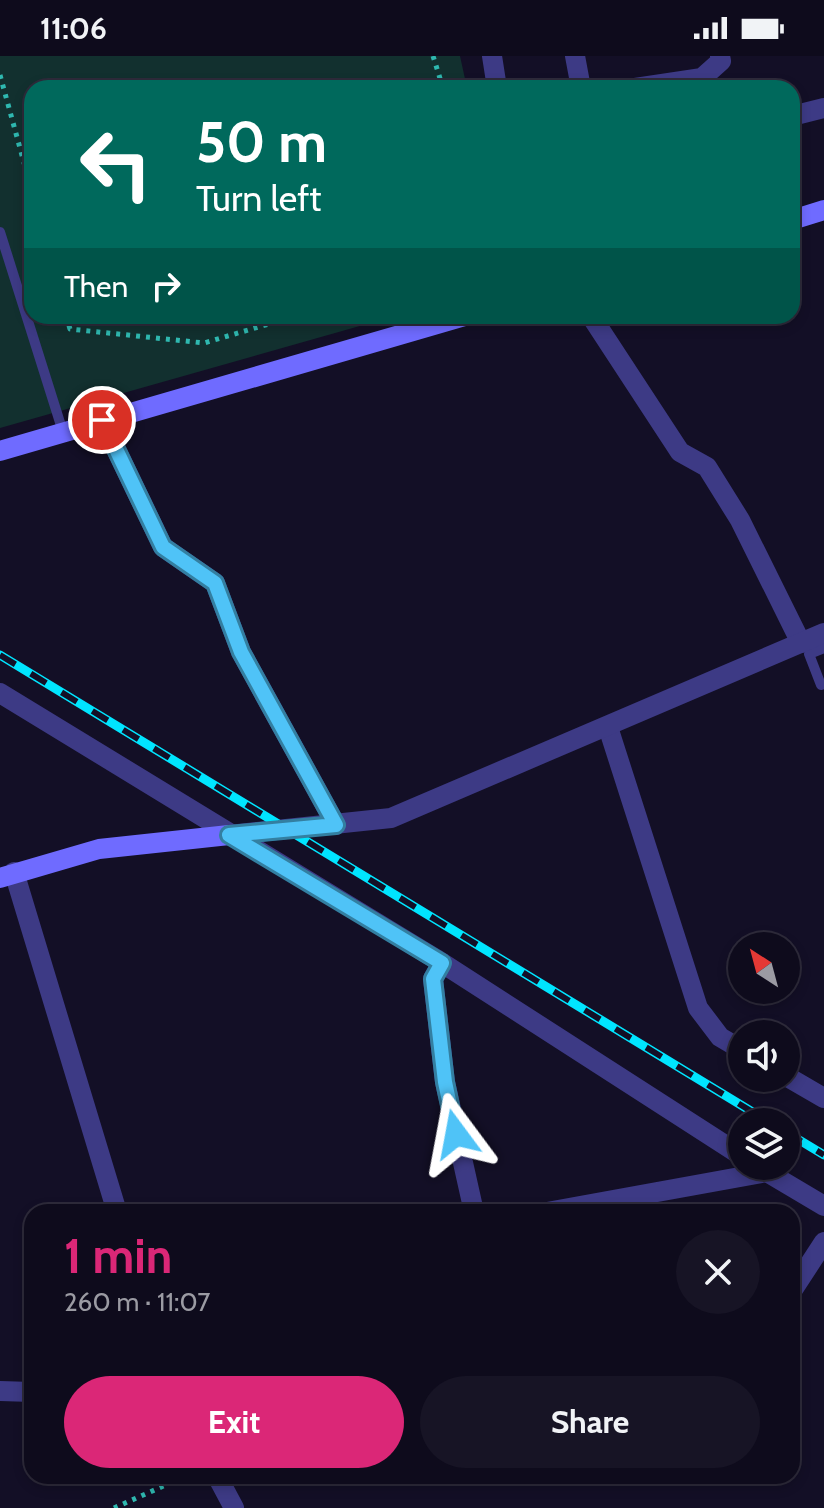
<!DOCTYPE html>
<html lang="en">
<head>
<meta charset="utf-8">
<style>
  body { margin:0; font-family:Cabin,sans-serif; background:#171425; color:#f1f3f6; height:100vh; display:flex; flex-direction:column; font-size:30px; white-space:nowrap }
  * { box-sizing:border-box; margin:0 }
  p { font-size:26px; color:#9b9ba3 }
  .icon { flex:none; width:44px; height:44px; fill:none; stroke:currentColor; stroke-width:2; stroke-linecap:round; stroke-linejoin:round }
  .map { position:relative; flex:1; overflow:hidden }
  .drawer { position:absolute; left:24px; top:1148px; width:776px; height:280px; display:flex; flex-direction:column; background:#0e0b1c; border-radius:24px; box-shadow:0 4px 12px #0003,0 0 0 2px #2e2b3b }
  .drawer>* { flex:none }
  .banner { position:absolute; left:24px; top:24px; width:776px; height:244px; border-radius:24px; box-shadow:0 4px 12px #0003,0 0 0 2px #2e2b3b; background:#00695c; color:#fff; overflow:hidden }
  .needle { width:52px; rotate:324deg }
  .tools { position:absolute; left:728px; top:876px; display:grid; gap:16px }
  .tools a { display:grid; place-items:center; width:72px; height:72px; border-radius:50%; background:#0e0b1c; box-shadow:0 4px 12px #0003,0 0 0 2px #2e2b3b; font-size:40px }
  .pin { position:absolute; display:grid; place-items:center; width:68px; height:68px; color:#fff; margin:-34px; border:4px solid #fff; border-radius:50%; box-shadow:0 2px 8px #0007 }
  .me { position:absolute; width:88px; margin:-44px; rotate:347deg; stroke-linejoin:round; filter:drop-shadow(0 0 6px #0008) }
  .turn { display:flex; align-items:center; gap:28px; height:168px; padding:0 40px; font-size:36px }
  .turn .icon { width:104px; height:104px; stroke-width:2.5 }
  .turn b { display:block; font-size:56px; line-height:68px }
  .then { display:flex; align-items:center; height:76px; padding:0 40px; background:#0003; gap:16px; font-size:30px }
  .round { display:grid; place-items:center; flex:none; width:84px; height:84px; border-radius:42px; background:#171425 }
  .summary { display:flex; align-items:center; justify-content:space-between; height:136px; padding:0 40px }
  h1 { font-size:48px; font-weight:800; line-height:60px; color:#db2777 }
  .button { display:flex; gap:16px; margin-top:auto; padding:16px 40px }
  .button a { flex:1; height:92px; border-radius:48px; background:#db2777; color:#fff; font-size:32px; font-weight:800; line-height:92px; text-align:center }
  .button a+a { background:#171425; color:#f1f3f6 }
  .status { display:flex; justify-content:space-between; align-items:center; height:56px; padding:0 40px; background:#0e0b1c; direction:ltr }
  .status svg { height:22px; fill:currentColor }
  .map>svg:first-child { display:block }
  .green { fill:#12302f }
  .lines { fill:none; stroke-linecap:round; stroke-linejoin:round }
  .path { stroke:#2fb8b0; stroke-width:5; stroke-dasharray:4 6; stroke-linecap:butt }
  .lane { stroke:#3d3a85; stroke-width:10 }
  .street { stroke:#3d3a85; stroke-width:20 }
  .secondary { stroke:#6f6bff; stroke-width:20 }
  .rail-casing { stroke:#00e5ff; stroke-width:9 }
  .rail { stroke:#130f26; stroke-width:6; stroke-dasharray:18; stroke-linecap:butt }
  .route-casing { stroke:#337fa1; stroke-width:20 }
  .route { stroke:#4fc3f7; stroke-width:14 }
</style>
</head>
<body>
<div class="status"><b>11:06</b><svg viewBox="0 0 49 12"><path d="M0 12V9h3v3zM5 12V6h3v6zM10 12V3h3v9zM15 12V0h3v12zM26 1h20v11H26zM47 4h2v5h-2z"/></svg></div>
<div class="map">
<svg width="824" height="1452" viewBox="0 0 824 1452">
  <rect width="100%" height="100%" fill="#130f26"/>
  <polygon class="green" points="0,0 460,0 467,32 32,32 32,260 395,260 0,372"/>
  <g class="lines">
    <g class="path">
      <polyline points="433,0 443,32"/>
      <polyline points="0,19 32,136"/>
      <polyline points="66,260 70,273 204,287 296,260"/>
      <polyline points="114,1452 186,1420"/>
    </g>
    <g class="lane">
      <polyline points="0,176 63,376"/>
      <polyline points="824,592 809,598 821,629 824,628"/>
    </g>
    <g class="street">
      <polyline points="492,0 497,32"/>
      <polyline points="575,0 581,32"/>
      <polyline points="635,32 702,22 721,5 720,0"/>
      <polyline points="792,60 824,52"/>
      <polyline points="591,260 680,396 707,411 740,464 801,587"/>
      <polyline points="102,364 163,491 215,527 241,596 336,769"/>
      <polyline points="0,637 436,903 742,1100"/>
      <polyline points="608,671 698,952 720,981 742,994"/>
      <polyline points="229,779 391,762 824,577"/>
      <polyline points="14,816 117,1156"/>
      <polyline points="442,907 433,923 445,1026 474,1156"/>
      <polyline points="786,1020 824,1042"/>
      <polyline points="757,1110 824,1150"/>
      <polyline points="547,1156 767,1116"/>
      <polyline points="792,1235 824,1186"/>
      <polyline points="0,1335 32,1336"/>
      <polyline points="217,1420 234,1452"/>
    </g>
    <g class="secondary">
      <polyline points="792,164 824,154"/>
      <polyline points="0,395 465,260"/>
      <polyline points="0,822 99,793 229,779"/>
    </g>
    <g class="rail-casing">
      <g id="rail">
        <polyline points="0,599 769,1066"/>
        <polyline points="786,1076 824,1099"/>
      </g>
    </g>
    <use href="#rail" class="rail"/>
  </g>
  <g class="lines">
    <g class="route-casing">
      <polyline id="route" points="102,364 163,491 215,527 241,596 336,769 229,779 442,907 433,923 445,1026 456,1078"/>
    </g>
    <use href="#route" class="route"/>
  </g>
</svg>
<div class="tools">
<a><svg class="needle" viewBox="-14 -14 28 28"><path d="M0-13l5 13h-10z" fill="#e53935"/><path d="M0 13l5-13h-10z" fill="#9b9ba3"/></svg></a>
<a><svg class="icon" aria-label="sound" viewBox="0 0 24 24"><path d="M4 9h4l5-4v14l-5-4H4zM17 9q2 3 0 6"/></svg></a>
<a><svg class="icon" aria-label="layers" viewBox="0 0 24 24"><path d="M12 4l9 5-9 5-9-5zM3 14l9 5 9-5"/></svg></a>
</div>
<div class="pin" style="left:102px;top:364px;background:#d93025"><svg class="icon" aria-label="arrive" viewBox="0 0 24 24"><path d="M6 21V4h12l-3 4 3 4H6"/></svg></div>
<svg class="me" style="left:456px;top:1078px" viewBox="-20 -20 40 40"><path d="M0-17L14 15 0 8-14 15z" fill="#4fc3f7" stroke="#fff" stroke-width="4"/></svg>
<div class="banner">
<div class="turn"><svg class="icon" aria-label="left" viewBox="0 0 24 24"><path d="M17 20v-9H6M10 6l-5 5 5 5"/></svg><div><b>50 m</b>Turn left</div></div>
<div class="then">Then<svg class="icon" aria-label="right" viewBox="0 0 24 24"><path d="M7 20v-9h11M14 6l5 5-5 5"/></svg></div>
</div>
<section class="drawer">
<div class="summary"><div><h1>1 min</h1><p>260 m · 11:07</p></div><a class="round"><svg class="icon" aria-label="close" viewBox="0 0 24 24"><path d="M6 6l12 12M18 6L6 18"/></svg></a></div>
<div class="button"><a>Exit</a><a>Share</a></div>
</section>
</div>
</body>
</html>
